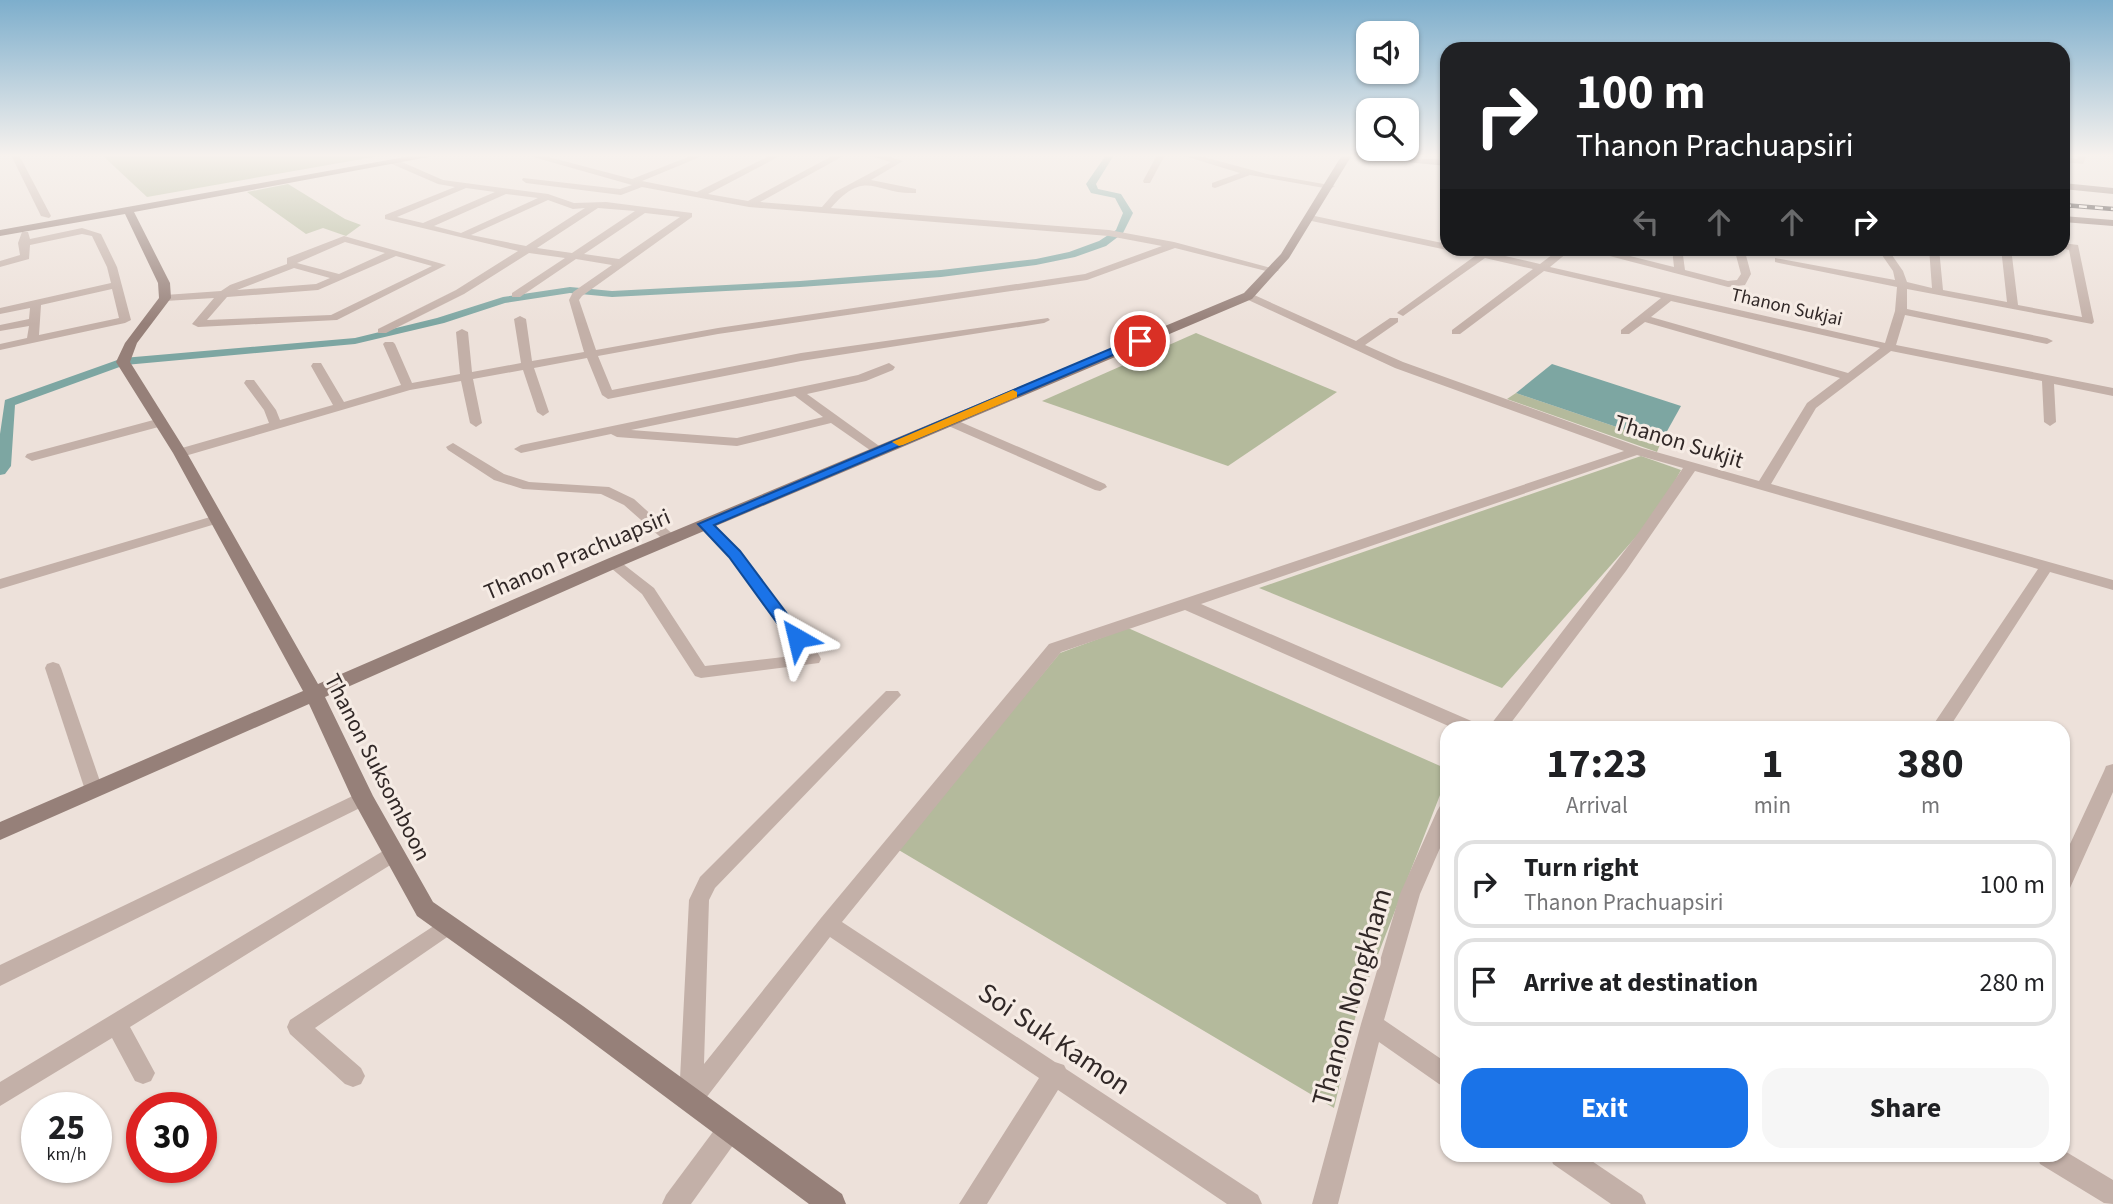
<!DOCTYPE html>
<html lang="en">
<head>
<meta charset="utf-8">
<style>
  body { margin:0; font-family:"Source Sans 3",sans-serif; background:#f6f6f6; color:#202124; height:100vh; display:flex; flex-direction:column; font-size:26px; white-space:nowrap }
  * { box-sizing:border-box; margin:0 }
  p { font-size:23px; color:#757577 }
  .icon { flex:none; width:38px; height:38px; fill:none; stroke:currentColor; stroke-width:2; stroke-linecap:round; stroke-linejoin:round }
  .map { position:relative; flex:1; overflow:hidden }
  .sheet { position:absolute; left:1440px; top:721px; width:630px; height:441px; display:flex; flex-direction:column; background:#fff; border-radius:21px; box-shadow:0 2px 5px #0004 }
  .sheet>* { flex:none }
  .guide { position:absolute; left:1440px; top:42px; width:630px; height:214px; border-radius:21px; box-shadow:0 2px 5px #0004; background:#202124; color:#fff; overflow:hidden }
  .fabs { position:absolute; left:1356px; top:21px; display:grid; gap:14px }
  .fabs a { display:grid; place-items:center; width:63px; height:63px; border-radius:14px; background:#fff; box-shadow:0 2px 5px #0004; font-size:35px }
  .speed { position:absolute; left:21px; top:1092px; display:flex; gap:14px; font-size:35px; font-weight:700; text-align:center }
  .speed>* { display:grid; place-content:center; width:91px; height:91px; border-radius:50%; background:#fff; box-shadow:0 2px 5px #0004; line-height:1 }
  .speed small { font-size:18px; font-weight:400 }
  .speed .limit { border:10px solid #d22; background:#fff; color:#111 }
  .pin { position:absolute; display:grid; place-items:center; width:60px; height:60px; color:#fff; margin:-30px; border:4px solid #fff; border-radius:50%; box-shadow:0 2px 7px #0007 }
  .me { position:absolute; width:77px; margin:-38px; rotate:323deg; stroke-linejoin:round; filter:drop-shadow(0 0 5px #0008) }
  .turn { display:flex; align-items:center; gap:24px; height:147px; padding:0 21px; font-size:32px }
  .turn .icon { width:91px; height:91px; stroke-width:2.5 }
  .turn b { display:block; font-size:49px; line-height:60px }
  .lanes { display:flex; align-items:center; height:66px; padding:0 21px; background:#0003; justify-content:center; gap:35px; direction:ltr }
  .lanes .off { opacity:.35 }
  .eta { display:flex; justify-content:space-evenly; align-items:center; height:119px; text-align:center }
  .eta b { font-size:42px; font-weight:700; line-height:49px }
  .primary-button { display:flex; gap:14px; margin-top:auto; padding:14px 21px }
  .primary-button a { flex:1; height:80px; border-radius:21px; background:#1a73e8; color:#fff; font-size:28px; font-weight:700; line-height:80px; text-align:center }
  .primary-button a+a { background:#f6f6f6; color:#202124 }
  ul { padding:0; list-style:none }
  li { display:flex; align-items:center; gap:21px; height:88px; margin:0 14px 10px; padding:0 7px; border:4px solid #e0e0e0; border-radius:21px }
  li div { flex:1 }
  li b { display:block; font-size:26px }
  li em { font-style:normal }
  .map>svg:first-child { display:block }
  .green { fill:#b4ba9c }
  .water { fill:#7da6a2 }
  .lines { fill:none; stroke-linecap:round; stroke-linejoin:round }
  .canal { fill:#7da6a2; fill-rule:evenodd }
  .street { fill:#c3b0a8; fill-rule:evenodd }
  .secondary { fill:#968079; fill-rule:evenodd }
  .rail-casing { stroke:#312827; stroke-width:4.5 }
  .rail { stroke:#f6ece5; stroke-width:2.5; stroke-dasharray:8; stroke-linecap:butt }
  .route { fill:#1a73e8; stroke:#114b97; stroke-width:2 }
  .slow { fill:#f59e0b }
  .labels { text-anchor:middle; stroke-width:6; stroke-linejoin:round; paint-order:stroke }
  .far-street-label { font-size:19px; fill:#312827; stroke:#f6ece5 }
  .street-label { font-size:23px; fill:#312827; stroke:#f6ece5 }
  .near-street-label { font-size:28px; fill:#312827; stroke:#f6ece5 }
</style>
</head>
<body>
<div class="map">
<svg width="2113" height="1204" viewBox="0 0 2113 1204">
  <rect width="100%" height="100%" fill="#ede1da"/>
  <g class="green">
    <polygon points="102,155 385,155 147,197"/>
    <polygon points="288,184 345,219 361,225 346,236 323,228 306,234 247,192"/>
    <polygon points="1196,333 1337,392 1228,466 1042,401"/>
    <polygon points="1516,393 1661,442 1657,452 1507,399"/>
    <polygon points="1641,456 1681,470 1658,512 1502,688 1259,588"/>
    <polygon points="1128,628 1447,769 1447,777 1358,1006 1334,1108 897,849 1060,653"/>
  </g>
  <polygon class="water" points="1552,364 1681,406 1661,442 1516,393"/>
  <g class="lines">
    <polygon class="canal" points="1106,155 1114,155 1096,184 1098,189 1121,194 1133,213 1123,233 1106,246 1075,257 1036,265 941,277 800,287 612,297 570,293 505,303 444,323 355,344 125,365 15,405 11,466 5,474 0,475 0,434 5,400 123,358 355,338 437,318 503,297 570,287 612,291 800,281 941,270 1036,259 1069,252 1099,241 1116,230 1123,213 1115,198 1091,193 1086,184"/>
    <g class="street">
      <polygon points="11,155 19,155 51,216 49,218 41,216"/>
      <path d="M526 155H541L632 179 693 155H705L642 181 697 192 771 155H782L708 194 748 201 834 155H845L760 202 822 207 835 192 891 162 867 155H884L903 161 871 180 916 189V193C876 195 866 167 831 208L1109 230 1174 242 1279 270 1274 273 1175 248 1087 280 718 334 598 356 612 390 801 353 1048 318 1050 320 1044 323 801 361 608 399 602 395 587 358 534 368 549 412 543 416 537 412 523 370 473 379 482 423 476 427 470 423 461 381 410 390 185 456H175V450L269 423 264 410 244 383 246 380H254L276 410 280 420 333 405 311 366 313 363H321L344 402 401 385 383 344 385 342H393L395 344 412 383 460 374 456 332 462 329 468 332 472 372 521 363 514 319 520 316 526 319 532 361 584 352 569 300 573 292 612 265 576 259 520 297H512V293L565 258 529 253 464 294 386 333H378V329L456 290 518 251 385 219V215L455 187 438 184 392 164V160L395 159 443 180 548 194 574 203 606 202 692 213V217L582 296 579 300 596 350 718 328 1085 274 1162 246 1109 236 749 207 642 187 621 195 526 183 522 180 523 178 620 189 632 185ZM466 188 495 192 423 223 397 217ZM506 194 538 198 461 233 434 226ZM548 200 573 209 585 208 526 246 471 235ZM598 208 635 211 572 253 537 248ZM645 213 680 217 619 259 584 254Z"/>
      <polygon points="1157,155 1165,155 1150,183 1144,183 1143,181"/>
      <polygon points="1181,155 1196,155 1267,174 1335,186 1330,189 1250,175 1215,188 1212,187 1212,183 1240,173"/>
      <polygon points="2079,155 2087,155 2083,164 2063,162 2063,156 2077,159"/>
      <path d="M1310 215 1447 244V248H1470L1540 264 1561 248H1573L1550 267 1885 343 1895 311 1897 287 1779 263 1775 262V258L1895 280 1893 271 1877 248H1887L1903 271 1907 282 1932 288 1929 248H1939L1943 290 2007 302 2001 248H2011L2018 305 2082 317 2069 250 2061 248H2063V243L2078 245 2094 322 2092 324 1907 289V309L2047 338 2053 341 2047 344 1905 315 1896 345 2113 388V396L2054 384 2056 422 2050 426 2044 422 2042 381 1891 351 1816 408 1771 484 2113 580V590L2050 572 1949 728H1931L2038 569 1695 471 1626 571 1507 728H1488L1639 532 1683 468 1637 455 1201 604 1476 723 1479 728H1453L1185 610 1061 652 842 922 1055 1062 1064 1065 1066 1069 1258 1195 1262 1204H1227L1058 1090 987 1204H959L1039 1078 830 937 699 1107 691 1111 683 1107 679 1099 689 900 700 877 886 691H898L901 695 715 888 709 900 704 1064 821 918 1049 644 1624 451 1395 368 1244 298V294H1252L1356 341 1390 318H1398V322L1365 345 1403 362 1642 448 1759 481 1807 403 1840 378 1645 322 1629 334H1621V330L1661 298 1544 271 1460 334H1452V330L1533 269 1485 258 1403 316 1397 313 1399 311 1475 256 1307 220V216ZM1671 301 1880 348 1848 373 1651 317Z"/>
      <path d="M82 228 101 234 117 267 131 320 125 323 0 350V344L27 338 29 326 0 331V325L29 319 30 308 0 314V308L111 283 107 267 92 236 82 234 30 245 29 259 0 267V261L20 255 18 243 22 232H28L30 239ZM112 289 119 318 39 335 41 305Z"/>
      <path d="M344 236 446 265 337 320 198 327 192 324 214 298 165 301 160 298 165 295 221 291 230 285 287 264V258ZM345 242 385 253 339 274 297 263ZM396 256 432 266 331 315 207 320 227 297 318 290ZM294 268 330 278 316 284 237 290Z"/>
      <polygon points="1579,248 1598,248 1674,267 1672,248 1682,248 1685,270 1728,281 1737,280 1741,274 1734,248 1744,248 1751,274 1745,285 1728,287"/>
      <path d="M889 363 895 367 893 370 866 381 807 394 882 448V454L877 455 831 423 737 446 617 437 611 434 521 453 514 449 521 445 858 375ZM795 396 823 417 737 438 631 430Z"/>
      <polygon points="949,417 1105,484 1107,487 1100,491 1095,490 944,424 944,418"/>
      <polygon points="161,418 166,419 166,425 32,461 25,457 27,454"/>
      <polygon points="453,443 504,474 529,482 609,487 634,499 678,539 671,543 666,542 624,505 601,494 523,489 494,480 448,450 446,447"/>
      <polygon points="217,515 224,519 222,522 0,589 0,579"/>
      <polygon points="705,520 710,521 739,551 819,655 821,659 819,663 701,678 695,676 642,594 605,563 613,558 618,560 654,588 705,666 801,655 729,557 700,527 698,524"/>
      <polygon points="53,662 59,664 61,668 103,790 101,795 94,797 87,795 85,790 45,668 47,664"/>
      <polygon points="2113,764 2113,792 2070,888 2063,890 2063,859 2104,771 2106,766"/>
      <polygon points="363,791 370,793 372,798 370,803 0,986 0,965"/>
      <polygon points="1447,804 1447,832 1420,894 1384,1020 1447,1063 1447,1087 1439,1084 1379,1042 1338,1204 1312,1204 1361,1024 1400,894 1437,811 1440,806"/>
      <polygon points="393,845 400,847 403,853 400,859 130,1027 155,1073 151,1081 143,1084 135,1081 112,1038 0,1106 0,1082"/>
      <polygon points="449,916 456,919 459,925 456,931 315,1028 361,1068 365,1076 361,1084 353,1087 345,1084 290,1034 287,1027 290,1020"/>
      <polygon points="730,1117 739,1121 742,1129 739,1137 691,1204 662,1204 666,1195 721,1121"/>
      <polygon points="2063,1150 2113,1180 2113,1204 2104,1203 2040,1164 2037,1155 2063,1155"/>
      <polygon points="1550,1155 1583,1155 1642,1195 1646,1204 1611,1204 1553,1164"/>
    </g>
    <g class="secondary">
      <polygon points="416,155 439,155 134,212 170,283 171,298 137,343 130,362 187,453 318,684 607,559 1244,293 1281,254 1342,155 1352,155 1289,258 1252,299 619,567 325,697 373,796 433,902 583,1006 842,1194 846,1204 809,1204 565,1022 417,916 352,798 309,704 0,840 0,822 303,691 173,453 116,362 125,343 159,298 158,283 125,214 0,236 0,230"/>
      <polygon points="1360,155 1447,160 1447,166 1365,158"/>
      <polygon points="2063,183 2113,188 2113,194 2063,189"/>
      <polygon points="2063,216 2113,220 2113,226 2063,222"/>
    </g>
    <g class="rail-casing">
      <polyline id="rail" points="2063,205 2113,209"/>
    </g>
    <use href="#rail" class="rail"/>
  </g>
  <linearGradient id="sky" x2="0" y2="1"><stop stop-color="#7daecc"/><stop offset="0.48" stop-color="#f7f2ee"/><stop offset="1" stop-color="#f7f2ee" stop-opacity="0"/></linearGradient>
  <rect width="2113" height="324" fill="url(#sky)"/>
  <polygon class="route" points="1136,338 1146,341 714,525 740,551 803,635 805,638 803,642 791,642 729,557 698,524"/>
  <polygon class="slow" points="1013,390 1017,392 1017,397 903,445 899,446 892,442"/>
  <g class="labels">
    <g class="far-street-label">
      <text transform="translate(1787 306) rotate(13)" y="7">Thanon Sukjai</text>
    </g>
    <g class="street-label">
      <text transform="translate(1679 441) rotate(17)" y="8">Thanon Sukjit</text>
      <text transform="translate(577 554) rotate(-23)" y="8">Thanon Prachuapsiri</text>
      <text transform="translate(378 767) rotate(63)" y="8">Thanon Suksomboon</text>
    </g>
    <g class="near-street-label">
      <text transform="translate(1351 997) rotate(-74)" y="10">Thanon Nongkham</text>
      <text transform="translate(1055 1038) rotate(34)" y="10">Soi Suk Kamon</text>
    </g>
  </g>
</svg>
<div class="fabs">
<a><svg class="icon" aria-label="sound" viewBox="0 0 24 24"><path d="M4 9h4l5-4v14l-5-4H4zM17 9q2 3 0 6"/></svg></a>
<a><svg class="icon" aria-label="search" viewBox="0 0 24 24"><circle cx="10" cy="10" r="6"/><path d="M15 15l6 6"/></svg></a>
</div>
<div class="speed"><div>25<small>km/h</small></div><div class="limit">30</div></div>
<div class="pin" style="left:1140px;top:341px;background:#d93025"><svg class="icon" aria-label="arrive" viewBox="0 0 24 24"><path d="M6 21V4h12l-3 4 3 4H6"/></svg></div>
<svg class="me" style="left:797px;top:638px" viewBox="-20 -20 40 40"><path d="M0-17L14 15 0 8-14 15z" fill="#1a73e8" stroke="#fff" stroke-width="4"/></svg>
<div class="guide">
<div class="turn"><svg class="icon" aria-label="right" viewBox="0 0 24 24"><path d="M7 20v-9h11M14 6l5 5-5 5"/></svg><div><b>100 m</b>Thanon Prachuapsiri</div></div>
<div class="lanes"><svg class="icon off" aria-label="left" viewBox="0 0 24 24"><path d="M17 20v-9H6M10 6l-5 5 5 5"/></svg><svg class="icon off" aria-label="ahead" viewBox="0 0 24 24"><path d="M12 20V5M6 11l6-6 6 6"/></svg><svg class="icon off" aria-label="ahead" viewBox="0 0 24 24"><path d="M12 20V5M6 11l6-6 6 6"/></svg><svg class="icon" aria-label="right" viewBox="0 0 24 24"><path d="M7 20v-9h11M14 6l5 5-5 5"/></svg></div>
</div>
<section class="sheet">
<div class="eta">
<div><b>17:23</b><p>Arrival</p></div>
<div><b>1</b><p>min</p></div>
<div><b>380</b><p>m</p></div>
</div>
<ul>
<li><svg class="icon" aria-label="right" viewBox="0 0 24 24"><path d="M7 20v-9h11M14 6l5 5-5 5"/></svg><div><b>Turn right</b><p>Thanon Prachuapsiri</p></div><em>100 m</em></li>
<li><svg class="icon" aria-label="arrive" viewBox="0 0 24 24"><path d="M6 21V4h12l-3 4 3 4H6"/></svg><div><b>Arrive at destination</b></div><em>280 m</em></li>
</ul>
<div class="primary-button"><a>Exit</a><a>Share</a></div>
</section>
</div>
</body>
</html>
